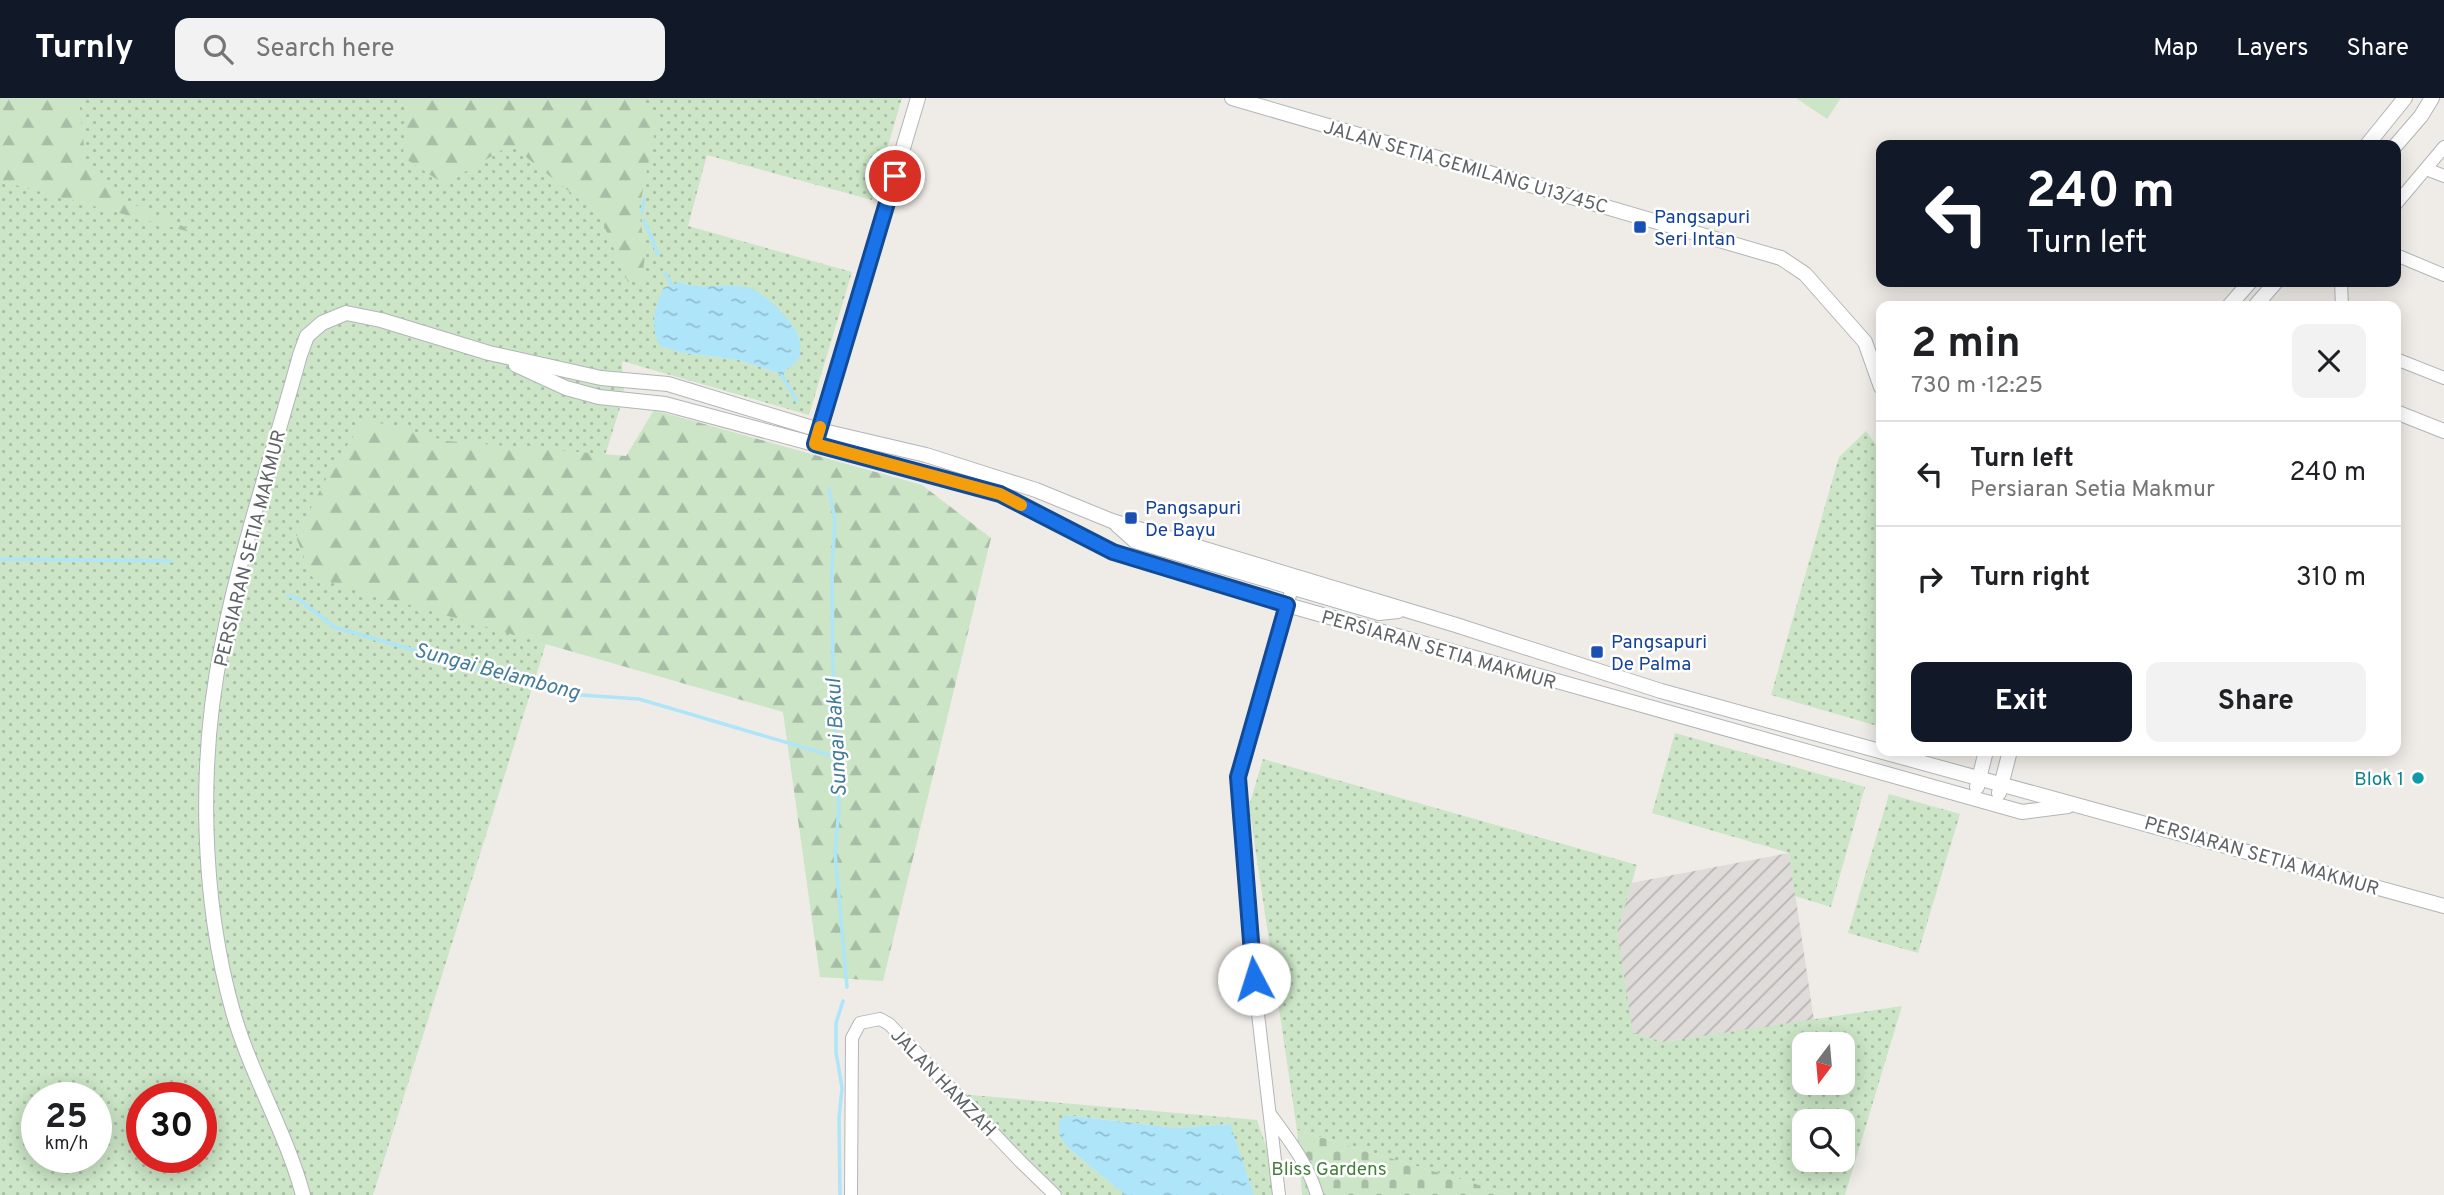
<!DOCTYPE html>
<html lang="en">
<head>
<meta charset="utf-8">
<style>
  body { margin:0; font-family:Overpass,sans-serif; background:#f2f2f2; color:#202124; height:100vh; display:flex; flex-direction:column; font-size:26px; white-space:nowrap }
  * { box-sizing:border-box; margin:0 }
  p { font-size:23px; color:#757577 }
  .icon { flex:none; width:38px; height:38px; fill:none; stroke:currentColor; stroke-width:2; stroke-linecap:round; stroke-linejoin:round }
  .map { position:relative; flex:1; overflow:hidden }
  .side { position:absolute; left:1876px; top:203px; width:525px; height:455px; display:flex; flex-direction:column; background:#fff; border-radius:14px; box-shadow:0 4px 18px #0003 }
  .side>* { flex:none }
  .guide { position:absolute; left:1876px; top:42px; width:525px; height:147px; border-radius:14px; box-shadow:0 4px 18px #0003; background:#111827; color:#fff; overflow:hidden }
  .needle { width:46px; rotate:196deg }
  .tools { position:absolute; left:1792px; top:934px; display:grid; gap:14px }
  .tools a { display:grid; place-items:center; width:63px; height:63px; border-radius:14px; background:#fff; box-shadow:0 4px 18px #0003; font-size:35px }
  .speed { position:absolute; left:21px; top:984px; display:flex; gap:14px; font-size:35px; font-weight:700; text-align:center }
  .speed>* { display:grid; place-content:center; width:91px; height:91px; border-radius:50%; background:#fff; box-shadow:0 4px 18px #0003; line-height:1 }
  .speed small { font-size:18px; font-weight:400 }
  .speed .limit { border:10px solid #d22; background:#fff; color:#111 }
  .pin { position:absolute; display:grid; place-items:center; width:60px; height:60px; color:#fff; margin:-30px; border:4px solid #fff; border-radius:50%; box-shadow:0 2px 7px #0007 }
  .me { position:absolute; width:77px; margin:-38px; rotate:355deg; stroke-linejoin:round; filter:drop-shadow(0 0 5px #0008) }
  .turn { display:flex; align-items:center; gap:24px; height:147px; padding:0 35px; font-size:32px }
  .turn .icon { width:91px; height:91px; stroke-width:2.5 }
  .turn b { display:block; font-size:49px; line-height:60px }
  .round { display:grid; place-items:center; flex:none; width:74px; height:74px; border-radius:14px; background:#f2f2f2 }
  .head { display:flex; align-items:center; justify-content:space-between; height:119px; padding:0 35px }
  h1 { font-size:42px; font-weight:700; line-height:52px }
  .action { display:flex; gap:14px; margin-top:auto; padding:14px 35px }
  .action a { flex:1; height:80px; border-radius:14px; background:#111827; color:#fff; font-size:28px; font-weight:700; line-height:80px; text-align:center }
  .action a+a { background:#f2f2f2; color:#202124 }
  ul { padding:0; list-style:none }
  li { display:flex; align-items:center; gap:21px; height:105px; padding:0 35px; border-top:2px solid #e0e0e0 }
  li div { flex:1 }
  li b { display:block; font-size:26px }
  li em { font-style:normal }
  header { display:flex; align-items:center; gap:42px; box-sizing:border-box; height:98px; padding:0 35px; background:#111827; color:#fff }
  header strong { font-size:33px }
  nav { display:flex; gap:38px; margin-inline-start:auto; font-size:24px }
  .search { width:490px; height:63px; background:#f2f2f2; display:flex; align-items:center; gap:18px; box-sizing:border-box; padding:0 24px; border-radius:14px; color:#757577; font-size:26px }
  .map>svg:first-child { display:block }
  .industrial { fill:url(#industrial-furrows) }
  .grass { fill:url(#grass-dots); fill-rule:evenodd }
  .forest { fill:url(#forest-firs) }
  .cemetery { fill:url(#cemetery-stones) }
  .pitch { fill:#cbe5c6 }
  .water { fill:url(#water-ripples) }
  .lines { fill:none; stroke-linecap:round; stroke-linejoin:round }
  .stream { stroke:#aee5f9; stroke-width:3.5 }
  .minor-casing { stroke:#b2b5b8; stroke-width:14 }
  .tertiary-casing { stroke:#b2b5b8; stroke-width:16 }
  .minor { stroke:#fff; stroke-width:12 }
  .tertiary { stroke:#fff; stroke-width:14 }
  .route-casing { stroke:#114b97; stroke-width:18 }
  .route { stroke:#1a73e8; stroke-width:12 }
  .slow { stroke:#f59e0b; stroke-width:12 }
  .transit-dot { fill:#1a4fb4; stroke:#fff; stroke-width:2.5 }
  .culture-dot { fill:#0f9aa8; stroke:#fff; stroke-width:2.5 }
  .labels { text-anchor:middle; stroke-width:5; stroke-linejoin:round; paint-order:stroke }
  .street-label { font-size:19px; fill:#5e6366; stroke:#fff }
  .transit-label { font-size:19px; fill:#164399; stroke:#fff; text-anchor:start }
  .culture-label { font-size:19px; fill:#0d838f; stroke:#fff; text-anchor:end }
  .park-label { font-size:19px; fill:#43803b; stroke:#fff }
  .water-label { font-size:21px; font-style:italic; fill:#447c99; stroke:#fff }
</style>
</head>
<body>
<header>
<strong>Turnly</strong>
<div class="search"><svg class="icon" aria-label="search" viewBox="0 0 24 24"><circle cx="10" cy="10" r="6"/><path d="M15 15l6 6"/></svg>Search here</div>
<nav><a>Map</a><a>Layers</a><a>Share</a></nav>
</header>
<div class="map">
<svg width="2444" height="1097" viewBox="0 0 2444 1097">
  <defs>
    <pattern id="industrial-furrows" width="10" height="10" patternUnits="userSpaceOnUse" patternTransform="scale(1.75)"><rect width="10" height="10" fill="#dedbd9"/><path d="M-1 1l2-2M0 10L10 0M9 11l2-2" fill="none" stroke="#b7b5b4"/></pattern>
    <pattern id="grass-dots" width="8" height="8" patternUnits="userSpaceOnUse" patternTransform="scale(1.75)"><rect width="8" height="8" fill="#cbe5c6"/><path d="M2 2h.1M6 6h.1" fill="none" stroke="#a8bda5" stroke-width="1.8" stroke-linecap="round"/></pattern>
    <pattern id="forest-firs" width="22" height="20" patternUnits="userSpaceOnUse" patternTransform="scale(1.75)"><rect width="22" height="20" fill="#cbe5c6"/><path d="M5 1l3.5 6h-7zM16 11l3.5 6h-7z" fill="#a8bda5"/></pattern>
    <pattern id="cemetery-stones" width="16" height="16" patternUnits="userSpaceOnUse" patternTransform="scale(1.75)"><rect width="16" height="16" fill="#cbe5c6"/><path d="M2 7V4a2 2 0 0 1 4 0v3zM10 15v-3a2 2 0 0 1 4 0v3z" fill="#a8bda5"/></pattern>
    <pattern id="water-ripples" width="26" height="14" patternUnits="userSpaceOnUse" patternTransform="scale(1.75)"><rect width="26" height="14" fill="#aee5f9"/><path d="M2 4q2-2 4 0t4 0M15 11q2-2 4 0t4 0" fill="none" stroke="#91bdcd"/></pattern>
  </defs>
  <rect width="100%" height="100%" fill="#efece7"/>
  <polygon class="industrial" points="1789,755 1814,922 1663,944 1632,935 1617,834 1631,785"/>
  <g class="grass">
    <path d="M0 0H902L872 102 707 57 688 128 852 174 809 317 622 263 624 297 373 1097H0ZM680 184 783 216 799 238 800 259 785 271 783 279 778 275 739 262 683 255ZM37 999H96V1059H37ZM142 999H201V1059H142Z"/>
    <polygon points="1866,333 1881,354 1881,629 1771,597 1839,359"/>
    <polygon points="1675,635 1865,689 1831,809 1795,798 1789,755 1652,715"/>
    <path d="M1263 661 1637 767 1617 834 1633 935 1663 944 1902 908 1845 1097H1512L1297 1032 1249 708ZM1804 947H1843V985H1804ZM1804 1024H1843V1062H1804Z"/>
    <polygon points="1889,696 1960,716 1918,855 1848,835"/>
    <polygon points="960,996 1257,1022 1283,1097 1254,1097 1229,1026 1176,1030 1066,1017 1067,1049 1125,1097 1064,1097 1055,1090"/>
  </g>
  <g class="forest">
    <polygon points="0,0 79,0 86,68 119,100 205,138 0,83"/>
    <polygon points="406,0 640,0 658,18 639,111 645,157 642,181 628,184 600,118 511,47 444,86 403,59"/>
    <polygon points="654,312 922,387 991,440 883,883 820,879 783,614 312,479 296,439 330,373 365,321 447,343 626,358"/>
  </g>
  <polygon class="cemetery" points="1297,1032 1512,1097 1302,1097"/>
  <polygon class="pitch" points="1796,0 1841,0 1827,21"/>
  <g class="water">
    <path d="M680 184C701 193 724 185 746 189 763 192 792 222 798 237 801 243 800 252 800 259L791 269 785 272 783 280 778 275 739 262 683 255 660 248C649 227 655 212 663 190Z"/>
    <polygon points="1065,1017 1176,1030 1230,1026 1254,1097 1125,1097 1067,1049 1059,1036 1059,1024"/>
  </g>
  <g class="lines">
    <g class="stream">
      <polyline points="642,114 644,102"/>
      <polyline points="644,122 658,156"/>
      <polyline points="665,175 674,190"/>
      <polyline points="782,278 797,303"/>
      <polyline points="829,391 835,422 832,473 833,565 839,710 835,754 847,889"/>
      <polyline points="0,461 171,463"/>
      <polyline points="288,498 297,500 334,529 566,596 639,601 836,659"/>
      <polyline points="840,1097 839,1020 842,990 836,954 836,925 843,903"/>
    </g>
    <g class="minor-casing">
      <g id="minor">
        <polyline points="2426,71 2444,78"/>
        <polyline points="2396,106 2444,49"/>
        <polyline points="2396,157 2444,177"/>
        <polyline points="2341,184 2342,208"/>
        <polyline points="2396,261 2444,280"/>
        <path d="M1270 1016C1289 1042 1308 1066 1317 1097"/>
        <polyline points="851,1097 852,940 860,925 880,921 889,926 1021,1064 1055,1097"/>
        <polyline points="1279,1097 1257,907 1238,701 1238,679 1292,490"/>
      </g>
    </g>
    <g class="tertiary-casing">
      <g id="tertiary">
        <polyline points="1232,0 1781,160 1805,176 1865,244 1881,289"/>
        <polyline points="2367,47 2405,0"/>
        <polyline points="2396,47 2421,18 2432,0"/>
        <polyline points="2229,208 2250,184"/>
        <polyline points="2255,208 2276,184"/>
        <polyline points="516,267 566,290 599,299 665,306 1000,396 1113,454 1287,507 2022,714 2068,708"/>
        <polyline points="2396,314 2444,333"/>
        <polyline points="817,338 918,0"/>
        <polyline points="1117,427 1135,443 1379,515 1398,513"/>
        <polyline points="1977,689 1986,653"/>
        <polyline points="1999,695 2010,653"/>
        <path d="M303 1097C286 1034 251 977 233 914 201 801 198 663 222 547 241 449 274 353 300 257L307 238 322 225 346 215 381 222 489 255 601 280 668 286 819 332 926 357 1036 392 1112 423 1456 527 1661 593 2444 808"/>
      </g>
    </g>
    <use href="#minor" class="minor"/>
    <use href="#tertiary" class="tertiary"/>
  </g>
  <g class="lines">
    <g class="route-casing">
      <polyline id="route" points="895,78 815,346 1000,396 1113,454 1287,507 1238,679 1254,881"/>
    </g>
    <use href="#route" class="route"/>
    <polyline class="slow" points="820,329 815,346 1000,396 1021,407"/>
  </g>
  <g class="transit-dot">
    <rect x="1633" y="122" width="14" height="14" rx="3.5"/>
    <rect x="1124" y="413" width="14" height="14" rx="3.5"/>
    <rect x="1590" y="547" width="14" height="14" rx="3.5"/>
  </g>
  <circle class="culture-dot" cx="2418" cy="680" r="7"/>
  <g class="labels">
    <g class="street-label">
      <text transform="translate(1466 68) rotate(16)" y="7">JALAN SETIA GEMILANG U13/45C</text>
      <text transform="translate(249 450) rotate(-76)" y="7">PERSIARAN SETIA MAKMUR</text>
      <text transform="translate(1439 551) rotate(16)" y="7">PERSIARAN SETIA MAKMUR</text>
      <text transform="translate(2262 757) rotate(16)" y="7">PERSIARAN SETIA MAKMUR</text>
      <text transform="translate(944 984) rotate(46)" y="7">JALAN HAMZAH</text>
    </g>
    <g class="transit-label">
      <text x="1654" y="125">Pangsapuri<tspan x="1654" dy="22">Seri Intan</tspan></text>
      <text x="1145" y="416">Pangsapuri<tspan x="1145" dy="22">De Bayu</tspan></text>
      <text x="1611" y="550">Pangsapuri<tspan x="1611" dy="22">De Palma</tspan></text>
    </g>
    <g class="culture-label">
      <text x="2404" y="687">Blok 1</text>
    </g>
    <g class="park-label">
      <text x="1329" y="1077">Bliss Gardens</text>
    </g>
    <g class="water-label">
      <text transform="translate(497 573) rotate(15)" y="7">Sungai Belambong</text>
      <text transform="translate(836 640) rotate(-93)" y="7">Sungai Bakul</text>
    </g>
  </g>
</svg>
<div class="tools">
<a><svg class="needle" viewBox="-14 -14 28 28"><path d="M0-13l5 13h-10z" fill="#e53935"/><path d="M0 13l5-13h-10z" fill="#757577"/></svg></a>
<a><svg class="icon" aria-label="search" viewBox="0 0 24 24"><circle cx="10" cy="10" r="6"/><path d="M15 15l6 6"/></svg></a>
</div>
<div class="speed"><div>25<small>km/h</small></div><div class="limit">30</div></div>
<div class="pin" style="left:895px;top:78px;background:#d93025"><svg class="icon" aria-label="arrive" viewBox="0 0 24 24"><path d="M6 21V4h12l-3 4 3 4H6"/></svg></div>
<svg class="me" style="left:1254px;top:881px" viewBox="-20 -20 40 40"><circle r="19" fill="#fff"/><path d="M0-13L10 11 0 6-10 11z" fill="#1a73e8"/></svg>
<div class="guide">
<div class="turn"><svg class="icon" aria-label="left" viewBox="0 0 24 24"><path d="M17 20v-9H6M10 6l-5 5 5 5"/></svg><div><b>240 m</b>Turn left</div></div>
</div>
<section class="side">
<div class="head"><div><h1>2 min</h1><p>730 m · 12:25</p></div><a class="round"><svg class="icon" aria-label="close" viewBox="0 0 24 24"><path d="M6 6l12 12M18 6L6 18"/></svg></a></div>
<ul>
<li><svg class="icon" aria-label="left" viewBox="0 0 24 24"><path d="M17 20v-9H6M10 6l-5 5 5 5"/></svg><div><b>Turn left</b><p>Persiaran Setia Makmur</p></div><em>240 m</em></li>
<li><svg class="icon" aria-label="right" viewBox="0 0 24 24"><path d="M7 20v-9h11M14 6l5 5-5 5"/></svg><div><b>Turn right</b></div><em>310 m</em></li>
</ul>
<div class="action"><a>Exit</a><a>Share</a></div>
</section>
</div>
</body>
</html>
